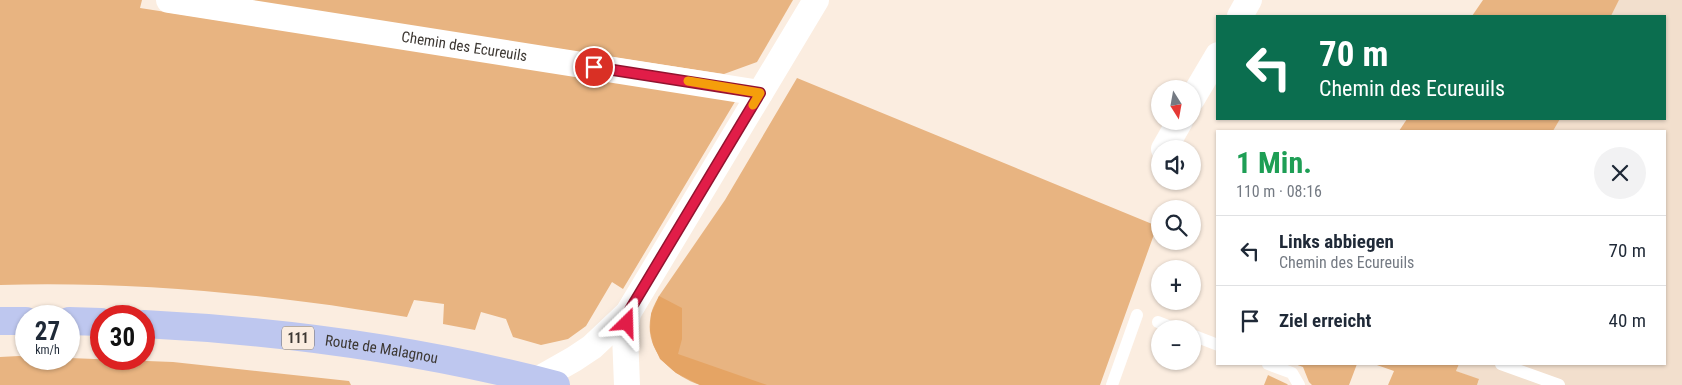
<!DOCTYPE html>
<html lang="de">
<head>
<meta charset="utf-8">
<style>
  body { margin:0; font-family:"Roboto Condensed",sans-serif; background:#f2f2f3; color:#1f2937; height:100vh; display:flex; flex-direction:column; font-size:19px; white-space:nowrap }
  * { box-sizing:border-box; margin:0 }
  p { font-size:16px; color:#747a83 }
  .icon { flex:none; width:28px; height:28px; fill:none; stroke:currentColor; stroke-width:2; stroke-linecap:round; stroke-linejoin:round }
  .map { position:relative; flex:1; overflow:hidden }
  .drawer { position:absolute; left:1216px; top:130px; width:450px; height:235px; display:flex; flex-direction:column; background:#fff; border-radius:0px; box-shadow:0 1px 4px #0004 }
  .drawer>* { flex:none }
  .banner { position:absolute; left:1216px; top:15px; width:450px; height:105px; border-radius:0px; box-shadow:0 1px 4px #0004; background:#0b6e4f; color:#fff; overflow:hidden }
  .needle { width:32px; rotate:169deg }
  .tools { position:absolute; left:1151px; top:80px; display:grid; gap:10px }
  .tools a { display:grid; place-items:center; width:50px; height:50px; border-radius:50%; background:#fff; box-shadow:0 1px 4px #0004; font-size:25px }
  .speed { position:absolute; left:15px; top:305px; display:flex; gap:10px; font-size:25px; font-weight:700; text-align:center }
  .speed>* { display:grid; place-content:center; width:65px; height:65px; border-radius:50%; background:#fff; box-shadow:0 1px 4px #0004; line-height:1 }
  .speed small { font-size:12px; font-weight:400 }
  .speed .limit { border:8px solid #d22; background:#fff; color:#111 }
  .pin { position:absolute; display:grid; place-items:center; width:42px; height:42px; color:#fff; margin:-21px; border:2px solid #fff; border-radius:50%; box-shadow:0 1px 5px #0007 }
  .me { position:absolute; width:55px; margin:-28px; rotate:22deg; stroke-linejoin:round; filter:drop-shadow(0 0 4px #0008) }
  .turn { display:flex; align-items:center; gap:18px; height:105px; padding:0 20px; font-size:22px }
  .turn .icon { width:65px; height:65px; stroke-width:2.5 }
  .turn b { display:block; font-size:35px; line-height:42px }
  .round { display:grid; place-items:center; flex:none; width:52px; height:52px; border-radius:26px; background:#f2f2f3 }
  .summary { display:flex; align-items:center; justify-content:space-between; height:85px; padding:0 20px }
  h1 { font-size:30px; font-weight:700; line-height:38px; color:#1e9e55 }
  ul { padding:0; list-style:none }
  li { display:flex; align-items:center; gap:15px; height:70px; padding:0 20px; border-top:1px solid #e0e1e3 }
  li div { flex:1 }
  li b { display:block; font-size:19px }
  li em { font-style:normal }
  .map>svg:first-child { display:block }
  .built { fill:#f2dfcd }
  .green { fill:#e8b481 }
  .forest { fill:#e5a464 }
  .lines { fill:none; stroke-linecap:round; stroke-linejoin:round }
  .lane { stroke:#fff; stroke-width:12 }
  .street { stroke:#fff; stroke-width:26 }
  .primary { stroke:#bec7ef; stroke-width:28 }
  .route-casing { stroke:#92132f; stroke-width:12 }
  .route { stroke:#e11d48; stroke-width:9 }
  .slow { stroke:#f59e0b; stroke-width:9 }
  .labels { text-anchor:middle; stroke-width:4; stroke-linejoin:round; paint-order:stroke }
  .shield { fill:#fbede0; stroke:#766e67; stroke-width:1 }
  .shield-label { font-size:14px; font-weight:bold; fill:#3d3833 }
  .street-label { font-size:15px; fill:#3d3833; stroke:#fbede0 }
</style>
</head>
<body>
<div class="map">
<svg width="1682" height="385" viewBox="0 0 1682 385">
  <rect width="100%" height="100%" fill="#fbede0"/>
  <polygon class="built" points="1619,0 1682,0 1682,385 1477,385 1479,380 1456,371 1459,364 1665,364 1665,131 1553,131 1560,119 1665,119 1665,16 1611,16"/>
  <g class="green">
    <path d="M0 0H142L140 8 736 100 623 289 612 282 586 326 568 339 541 345 513 337 506 319 481 312 475 330 443 324 444 304 414 300 407 317C373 312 340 306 306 302 205 289 102 282 0 285Z"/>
    <polygon points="235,0 793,0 757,62 724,74"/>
    <polygon points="1483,0 1619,0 1611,16 1472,16"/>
    <path d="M797 78 1157 226 1100 385H700C671 375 643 349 651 315 652 308 656 302 659 296L725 200Z"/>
    <polygon points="1407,119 1560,119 1553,131 1399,131"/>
    <polygon points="19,356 26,357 26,359 69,358 173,362 349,381 351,385 0,385 0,357"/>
    <polygon points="1295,364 1357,364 1349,385 1312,385 1309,382 1303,367"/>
    <polygon points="1374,364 1459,364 1456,371 1479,379 1477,385 1388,385 1394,371"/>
    <polygon points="1268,375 1287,384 1288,385 1264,385"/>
  </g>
  <polygon class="forest" points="659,296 682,308 682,339 678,354 767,385 700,385 676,373 660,359 653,344 650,330 651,314"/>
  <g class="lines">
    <g class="lane">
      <polyline points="1158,322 1176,329"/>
      <polyline points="1192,335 1218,345"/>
      <polyline points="1268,364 1292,373 1299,385"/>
      <polyline points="1501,364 1559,385"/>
      <polyline points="1112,385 1137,315"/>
    </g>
    <g class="street">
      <path id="s1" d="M169 0 760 93"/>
      <polyline points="1240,16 1249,0"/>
      <polyline points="1192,99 1218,55"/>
      <polyline points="1164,149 1180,121"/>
      <polyline points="537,380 574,359 592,347 628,313 816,0"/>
      <polyline points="627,385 625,334 628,313"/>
    </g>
    <g class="primary">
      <polyline points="0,321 26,321"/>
      <polyline points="69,321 101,322"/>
      <path id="s2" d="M144 324C282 331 422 350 556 385"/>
    </g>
  </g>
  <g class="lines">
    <g class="route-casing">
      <polyline id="route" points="594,67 760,93 628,313 627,323"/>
    </g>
    <use href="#route" class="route"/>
    <polyline class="slow" points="688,81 760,93 753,105"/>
  </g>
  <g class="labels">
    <rect class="shield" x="282" y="326.5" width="32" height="23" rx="4"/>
    <g class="shield-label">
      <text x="298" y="343">111</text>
    </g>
    <g class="street-label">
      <text dy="5" stroke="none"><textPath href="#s1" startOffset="299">Chemin des Ecureuils</textPath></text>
      <text dy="5" stroke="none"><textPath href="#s2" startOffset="239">Route de Malagnou</textPath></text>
    </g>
  </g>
</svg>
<div class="tools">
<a><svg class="needle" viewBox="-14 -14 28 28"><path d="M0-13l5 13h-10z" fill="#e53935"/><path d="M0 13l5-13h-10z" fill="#747a83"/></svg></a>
<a><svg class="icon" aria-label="sound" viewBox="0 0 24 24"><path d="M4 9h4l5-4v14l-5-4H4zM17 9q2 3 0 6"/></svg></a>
<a><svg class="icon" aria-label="search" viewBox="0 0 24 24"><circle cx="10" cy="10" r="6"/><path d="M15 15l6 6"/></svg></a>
<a>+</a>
<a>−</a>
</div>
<div class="speed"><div>27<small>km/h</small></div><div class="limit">30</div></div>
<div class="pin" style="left:594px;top:67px;background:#d93025"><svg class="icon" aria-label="arrive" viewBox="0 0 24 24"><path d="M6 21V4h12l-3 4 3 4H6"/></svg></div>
<svg class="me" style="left:627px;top:323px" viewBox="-20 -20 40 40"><path d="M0-17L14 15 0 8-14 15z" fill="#e11d48" stroke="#fff" stroke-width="4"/></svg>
<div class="banner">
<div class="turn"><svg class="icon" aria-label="left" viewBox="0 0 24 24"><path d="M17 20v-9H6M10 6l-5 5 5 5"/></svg><div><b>70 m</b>Chemin des Ecureuils</div></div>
</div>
<section class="drawer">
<div class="summary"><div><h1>1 Min.</h1><p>110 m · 08:16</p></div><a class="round"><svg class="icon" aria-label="close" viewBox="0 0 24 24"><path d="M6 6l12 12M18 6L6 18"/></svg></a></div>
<ul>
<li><svg class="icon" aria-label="left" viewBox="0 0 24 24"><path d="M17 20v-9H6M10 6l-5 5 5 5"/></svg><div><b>Links abbiegen</b><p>Chemin des Ecureuils</p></div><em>70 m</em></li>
<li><svg class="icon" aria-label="arrive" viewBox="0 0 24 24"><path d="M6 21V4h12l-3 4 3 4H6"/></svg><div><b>Ziel erreicht</b></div><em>40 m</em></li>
</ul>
</section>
</div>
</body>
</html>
